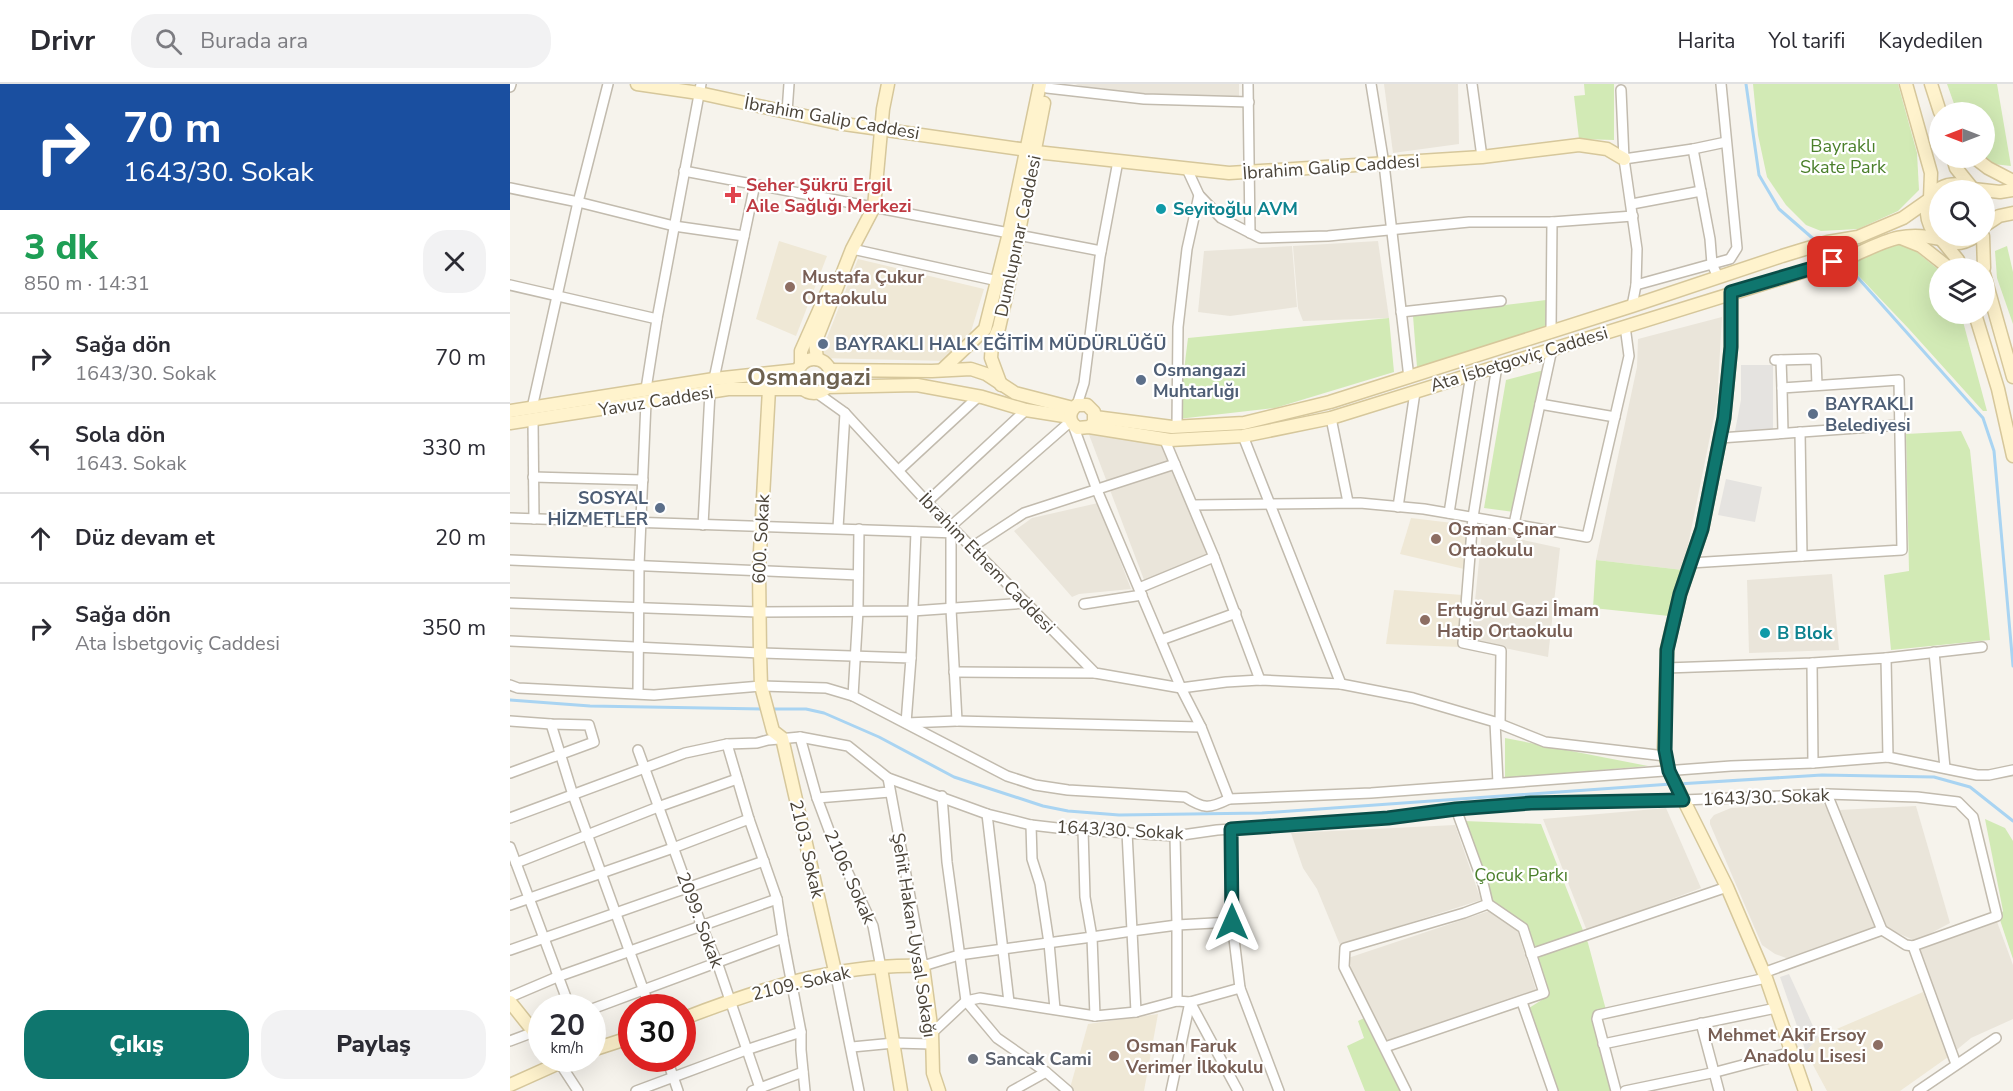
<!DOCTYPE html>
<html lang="tr">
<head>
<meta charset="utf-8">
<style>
  body { margin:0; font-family:"Nunito Sans",sans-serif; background:#f2f2f3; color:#2b2b33; height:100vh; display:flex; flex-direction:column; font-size:22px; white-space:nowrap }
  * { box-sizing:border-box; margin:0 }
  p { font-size:20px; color:#7c7c81 }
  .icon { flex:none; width:33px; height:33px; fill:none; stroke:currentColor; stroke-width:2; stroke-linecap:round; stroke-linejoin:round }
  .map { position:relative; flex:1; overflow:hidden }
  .details { display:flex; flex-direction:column; background:#fff; width:510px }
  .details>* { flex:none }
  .top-card { background:#1a4fa0; color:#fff; overflow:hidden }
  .needle { width:39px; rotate:270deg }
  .buttons { position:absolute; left:1419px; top:18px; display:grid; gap:12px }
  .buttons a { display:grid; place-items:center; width:66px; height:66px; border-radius:50%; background:#fff; box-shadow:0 6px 24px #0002; font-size:30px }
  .speed { position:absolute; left:18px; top:910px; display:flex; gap:12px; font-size:30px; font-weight:700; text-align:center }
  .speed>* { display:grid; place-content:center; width:78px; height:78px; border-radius:50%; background:#fff; box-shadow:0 6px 24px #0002; line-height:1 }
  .speed small { font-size:15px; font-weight:400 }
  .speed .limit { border:9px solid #d22; background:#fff; color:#111 }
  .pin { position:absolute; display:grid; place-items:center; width:51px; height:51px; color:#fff; margin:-26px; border-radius:12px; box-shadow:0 3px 9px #0006 }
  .me { position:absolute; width:66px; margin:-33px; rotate:0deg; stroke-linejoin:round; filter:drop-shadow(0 0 4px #0008) }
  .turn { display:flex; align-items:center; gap:21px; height:126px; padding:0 24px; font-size:27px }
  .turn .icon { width:78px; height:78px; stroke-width:2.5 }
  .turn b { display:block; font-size:42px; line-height:51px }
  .round { display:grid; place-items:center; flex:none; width:63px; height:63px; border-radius:24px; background:#f2f2f3 }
  .head { display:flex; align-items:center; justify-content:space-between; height:102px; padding:0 24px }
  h1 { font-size:36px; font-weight:800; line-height:45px; color:#1e9e55 }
  .button { display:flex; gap:12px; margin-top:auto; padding:12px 24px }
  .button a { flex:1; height:69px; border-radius:24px; background:#0f766e; color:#fff; font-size:24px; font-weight:800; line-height:69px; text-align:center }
  .button a+a { background:#f2f2f3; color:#2b2b33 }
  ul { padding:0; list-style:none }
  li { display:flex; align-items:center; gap:18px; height:90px; padding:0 24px; border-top:2px solid #e1e1e2 }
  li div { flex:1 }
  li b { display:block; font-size:22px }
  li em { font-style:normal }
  header { display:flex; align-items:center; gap:36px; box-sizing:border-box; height:84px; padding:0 30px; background:#fff; border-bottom:2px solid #e1e1e2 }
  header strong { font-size:28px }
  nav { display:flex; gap:33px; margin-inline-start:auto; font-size:21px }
  .search { width:420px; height:54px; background:#f2f2f3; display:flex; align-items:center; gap:15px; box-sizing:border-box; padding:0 21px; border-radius:24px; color:#7c7c81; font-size:22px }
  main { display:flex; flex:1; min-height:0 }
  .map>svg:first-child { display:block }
  .residential { fill:#eae5da }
  .education { fill:#efe8d6 }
  .green { fill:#d2eab5 }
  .parking { fill:#e5e3e0 }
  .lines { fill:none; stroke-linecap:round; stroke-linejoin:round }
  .stream { stroke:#a9d4f2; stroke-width:3 }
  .street-casing { stroke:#c2bbae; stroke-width:12 }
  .secondary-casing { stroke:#d6c79b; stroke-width:15 }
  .street { stroke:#fff; stroke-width:9 }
  .secondary { stroke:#fff3cd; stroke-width:12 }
  .route-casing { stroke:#0a4d48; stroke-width:15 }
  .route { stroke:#0f766e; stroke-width:10 }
  .health-dot { fill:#e0444e; stroke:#fff; stroke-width:2 }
  .culture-dot { fill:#0f9aa8; stroke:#fff; stroke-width:2 }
  .education-dot { fill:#8d6e63; stroke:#fff; stroke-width:2 }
  .service-dot { fill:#5c6f8a; stroke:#fff; stroke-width:2 }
  .worship-dot { fill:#6b7280; stroke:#fff; stroke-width:2 }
  .labels { text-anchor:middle; stroke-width:4.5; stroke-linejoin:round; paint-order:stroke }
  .street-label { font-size:18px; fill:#4b4439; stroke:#fff }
  .park-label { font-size:18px; fill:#4a7f2a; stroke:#fff }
  .health-label { font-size:18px; font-weight:bold; fill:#be3a42; stroke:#fff; text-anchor:start }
  .culture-label { font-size:18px; font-weight:bold; fill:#0d838f; stroke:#fff; text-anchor:start }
  .education-label { font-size:18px; font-weight:bold; fill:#785e54; stroke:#fff; text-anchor:start }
  .service-label { font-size:18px; font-weight:bold; fill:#4e5e75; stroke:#fff; text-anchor:start }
  .worship-label { font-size:18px; font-weight:bold; fill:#5b616d; stroke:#fff; text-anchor:start }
  .district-label { font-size:24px; font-weight:bold; fill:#6e6250; stroke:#fff }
</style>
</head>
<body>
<header>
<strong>Drivr</strong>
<div class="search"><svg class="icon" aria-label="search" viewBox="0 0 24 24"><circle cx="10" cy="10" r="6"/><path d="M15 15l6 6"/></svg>Burada ara</div>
<nav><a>Harita</a><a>Yol tarifi</a><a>Kaydedilen</a></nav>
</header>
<main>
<section class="details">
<div class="top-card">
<div class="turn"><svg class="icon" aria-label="right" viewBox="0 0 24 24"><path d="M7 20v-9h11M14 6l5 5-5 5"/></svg><div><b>70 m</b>1643/30. Sokak</div></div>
</div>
<div class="head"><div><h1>3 dk</h1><p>850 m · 14:31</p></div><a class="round"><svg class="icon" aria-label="close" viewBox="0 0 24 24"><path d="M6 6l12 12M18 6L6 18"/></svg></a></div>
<ul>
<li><svg class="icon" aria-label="right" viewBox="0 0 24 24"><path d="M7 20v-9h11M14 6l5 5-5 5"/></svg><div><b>Sağa dön</b><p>1643/30. Sokak</p></div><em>70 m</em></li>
<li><svg class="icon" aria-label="left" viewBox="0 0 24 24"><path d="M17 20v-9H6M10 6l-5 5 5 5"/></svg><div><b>Sola dön</b><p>1643. Sokak</p></div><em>330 m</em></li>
<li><svg class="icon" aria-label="ahead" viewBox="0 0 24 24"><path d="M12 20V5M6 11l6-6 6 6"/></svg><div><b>Düz devam et</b></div><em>20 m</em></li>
<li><svg class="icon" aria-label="right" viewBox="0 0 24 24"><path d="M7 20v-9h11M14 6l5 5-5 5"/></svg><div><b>Sağa dön</b><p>Ata İsbetgoviç Caddesi</p></div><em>350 m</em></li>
</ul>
<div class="button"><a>Çıkış</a><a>Paylaş</a></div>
</section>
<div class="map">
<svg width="1503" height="1007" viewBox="0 0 1503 1007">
  <rect width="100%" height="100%" fill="#f6f3ec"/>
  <g class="residential">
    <polygon points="565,0 729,0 729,15 608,14"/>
    <polygon points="874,0 948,0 949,60 883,69"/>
    <polygon points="868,157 879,234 793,237 788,224 783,162"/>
    <polygon points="782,162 787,223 720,232 688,228 694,167"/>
    <polygon points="1212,233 1207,318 1173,486 1086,476 1127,283 1128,255"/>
    <polygon points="578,348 661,360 701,473 636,501"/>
    <polygon points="588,419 621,505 569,510 562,513 504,447 522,434"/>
    <polygon points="972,447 1050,464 1038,573 961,557"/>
    <polygon points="1322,490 1329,566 1239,569 1237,496"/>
    <polygon points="1311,717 1317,724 1369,844 1279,875 1265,870 1252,861 1200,740 1200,736 1204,731 1221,724"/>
    <polygon points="1406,722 1440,839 1406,857 1378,845 1329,726"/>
    <polygon points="1156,724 1191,804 1077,847 1033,735"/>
    <polygon points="945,741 971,816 830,861 807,805 793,784 781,749"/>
    <polygon points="979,827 1007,845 1026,906 876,958 846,900 838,874"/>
    <polygon points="1486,835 1503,881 1503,935 1461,954 1438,973 1413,908 1402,869"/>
  </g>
  <g class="education">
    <polygon points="269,157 317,172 286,252 246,235"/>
    <polygon points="348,175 474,205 459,254 434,277 309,274"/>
    <polygon points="901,434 959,441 954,485 890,470"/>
    <polygon points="884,506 953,511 949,563 876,560"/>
    <polygon points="1413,908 1438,973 1390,1007 1317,1007 1296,968 1308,953"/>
    <polygon points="648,930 634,1007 564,1007 560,1004 578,940"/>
  </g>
  <g class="green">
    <polygon points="1074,0 1104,0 1104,56 1069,55 1064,12 1075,11"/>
    <polygon points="1243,0 1388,0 1407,69 1409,106 1388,127 1348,145 1311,147 1296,141 1276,121 1257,93 1248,51"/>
    <polygon points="1437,0 1487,0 1501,82 1483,80 1474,74 1474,28 1447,28"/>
    <polygon points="1386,159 1403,165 1429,186 1430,230 1451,230 1477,327 1473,327 1399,245 1345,188 1343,182 1353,171"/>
    <polygon points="1497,162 1503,188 1503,240 1487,194 1485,167"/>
    <polygon points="1036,216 1036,245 907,283 903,232"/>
    <polygon points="879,234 884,288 765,324 668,335 678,254"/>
    <polygon points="1034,286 1004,428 974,424 996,296"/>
    <polygon points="1451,347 1460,366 1480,556 1381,566 1374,491 1399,487 1396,350"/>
    <polygon points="1086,476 1173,486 1159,532 1083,524"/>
    <polygon points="995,654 1138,682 995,694"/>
    <polygon points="1475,735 1495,744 1503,757 1503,875 1489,833 1493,827"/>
    <polygon points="954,737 1031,740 1078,859 1096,926 1084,932 1103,1007 1048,1007 1019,924 1038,912 1014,842 980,819"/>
    <polygon points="854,934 892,1007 855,1007 837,962 854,954 848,937"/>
  </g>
  <g class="parking">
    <polygon points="1231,281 1263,281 1263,346 1225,347 1231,316"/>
    <polygon points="1216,395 1252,403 1245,438 1208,431"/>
    <polygon points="1279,890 1308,953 1296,968 1270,893"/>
  </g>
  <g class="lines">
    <g class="stream">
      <polyline points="1236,0 1249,91 1269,125 1307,158"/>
      <polyline points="1314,164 1325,173"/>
      <polyline points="1333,179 1341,186 1473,334 1484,367 1503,582"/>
      <polyline points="0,616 80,622 253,625"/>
      <polyline points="259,625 296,625 314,629 369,653 444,693 533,722 558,727 609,731 752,729 1161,700"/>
      <polyline points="1168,700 1312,691 1424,693 1460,703 1503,737"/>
    </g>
    <g class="street-casing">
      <g id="street">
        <polyline points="738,0 740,149"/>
        <polyline points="861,0 874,80 899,294"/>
        <polyline points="962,0 972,73"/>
        <polyline points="0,3 1,0"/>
        <polyline points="537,4 634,15 739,18"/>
        <polyline points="1111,6 1114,75 1127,165 1126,201 1122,222"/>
        <polyline points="277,28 279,0"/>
        <polyline points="1183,65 1200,155 1202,180 1208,193"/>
        <polyline points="1114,75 1183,65 1216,58"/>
        <polyline points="677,85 689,111 711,134 750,154 818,152 959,138 1042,138 1123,132"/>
        <polyline points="174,87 499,149"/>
        <polyline points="0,104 68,118 164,142 234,152"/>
        <polyline points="1122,120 1191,107"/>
        <polyline points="508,151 591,167"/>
        <polyline points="342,165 488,197"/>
        <polyline points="0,201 147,235"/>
        <polyline points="1126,201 1220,175 1227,164 1211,0"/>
        <polyline points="891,228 991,217"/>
        <polyline points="1041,247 1042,138"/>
        <polyline points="1265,276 1306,275 1307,301"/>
        <polyline points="1271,276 1272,304"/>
        <polyline points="987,282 963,433 953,559 991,567 990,640"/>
        <polyline points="204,295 245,100"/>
        <polyline points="141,304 136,305 147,235 191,0"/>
        <polyline points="307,309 335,329 417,418 585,589 671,604 716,598 750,596 831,600 903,614 985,638 1035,658 1155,672"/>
        <polyline points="1030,320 1105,333"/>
        <polyline points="567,321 574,299 590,173 608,77"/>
        <polyline points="22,324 68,118 98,0"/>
        <polyline points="821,334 838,418"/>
        <polyline points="23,336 24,435"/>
        <polyline points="563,341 587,406 671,604 691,643 719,715"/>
        <polyline points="667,342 668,243 677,165 689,111"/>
        <polyline points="1290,348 1292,472"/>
        <polyline points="733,352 831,600"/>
        <polyline points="654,354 704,473 750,596"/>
        <polyline points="1210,354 1389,341"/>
        <polyline points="389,386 469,312"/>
        <polyline points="23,393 133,396"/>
        <polyline points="417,418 516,326"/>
        <polyline points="683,421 850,419 914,425 1077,453 1119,272 1115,242"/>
        <polyline points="888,423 905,308"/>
        <polyline points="939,429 961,290"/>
        <polyline points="0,434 447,449"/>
        <polyline points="1004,440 1042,265"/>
        <polyline points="193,441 200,308"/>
        <polyline points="441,442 561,337"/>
        <polyline points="328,444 335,329"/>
        <polyline points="462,463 514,429 665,380"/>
        <polyline points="0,476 348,491"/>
        <polyline points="1180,479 1392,466 1389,296 1272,304 1273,349"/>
        <polyline points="629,504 704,473"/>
        <polyline points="0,519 248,528 402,527 517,519"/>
        <polyline points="574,520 632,511"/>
        <polyline points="651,556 726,529"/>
        <polyline points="0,557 250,569 401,574 396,639 447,637 441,525 441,448"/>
        <polyline points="1424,568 1435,684"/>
        <polyline points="401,574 406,448"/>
        <polyline points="1376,574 1472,563"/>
        <polyline points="1302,579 1303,679"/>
        <polyline points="1156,584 1302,579 1376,574 1378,673"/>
        <polyline points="444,588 585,589"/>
        <path d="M0 601 8 604 144 611 251 602 316 604 343 612 497 692 525 701 558 706 675 713C694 725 699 725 719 715L861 709 1221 682 1303 679 1378 673 1467 691H1479L1503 686"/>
        <polyline points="128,609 129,482 136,318"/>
        <polyline points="343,612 348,527 349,445"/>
        <polyline points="0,637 41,640 79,641 84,658 0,689"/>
        <polyline points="447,637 691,643"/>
        <polyline points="985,638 988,699"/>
        <polyline points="41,640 63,711 140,924"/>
        <polyline points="290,653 307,714 323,757 363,842 371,884"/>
        <polyline points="217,660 239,735 267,815 273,854 291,948 291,966 295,1007"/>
        <polyline points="128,666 192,843 207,878 251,1007"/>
        <polyline points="378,694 413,882 449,871 582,853 575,813 573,746"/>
        <polyline points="432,712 437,778 456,917 470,914 585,932 626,928 667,917 680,918 730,904 769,1007"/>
        <polyline points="307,714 380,708"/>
        <polyline points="477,730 499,918"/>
        <polyline points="0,734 175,669 217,660 247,659 258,656 290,653 338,662 378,694 477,730 521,741 556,745 665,752 707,746 878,734 946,725 1021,719 1173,716 1317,710 1407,713 1448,718 1463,733 1487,832 1403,862 1396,861 1372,846"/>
        <polyline points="521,741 522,775 530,800 539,859 545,925"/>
        <polyline points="721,745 722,838 730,904"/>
        <polyline points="665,752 667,841 722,838"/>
        <polyline points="0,763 60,924"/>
        <polyline points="6,779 148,723 227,695"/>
        <polyline points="0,821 163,764 239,735"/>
        <polyline points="1403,862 1446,980"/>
        <polyline points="0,866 254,777"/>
        <polyline points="1021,870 1217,803"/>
        <polyline points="325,887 349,1007"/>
        <polyline points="1253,889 1372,846 1317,710"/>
        <polyline points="0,913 47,893 267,815"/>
        <polyline points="680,918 728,1007"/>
        <polyline points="1012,918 1043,1007"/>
        <polyline points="82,925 273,854"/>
        <polyline points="626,928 622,847 667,841 667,917"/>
        <polyline points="585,932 582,853 622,847 617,748"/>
        <polyline points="1191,939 1209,1007"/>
        <polyline points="422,949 456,917 487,954 536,988 558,1007"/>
        <polyline points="0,957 32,945"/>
        <polyline points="1093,960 1266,924"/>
        <polyline points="342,963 384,959 422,960"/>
        <polyline points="875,963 1034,909 1013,844 978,820"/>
        <polyline points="157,975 168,1007"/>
        <polyline points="49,978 68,1007"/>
        <polyline points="126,1007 236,966 291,948"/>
        <polyline points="242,1007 293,988"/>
        <polyline points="502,1007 536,988"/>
        <polyline points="661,1007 680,918"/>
        <polyline points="896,1007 834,883 835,864 954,829 978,820 973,799 946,725"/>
        <polyline points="1106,1007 1087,935 1088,931 1256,894"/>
        <polyline points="1115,1007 1206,988 1282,968"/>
        <polyline points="1408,1007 1486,954"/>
      </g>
    </g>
    <g class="secondary-casing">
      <g id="secondary">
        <polyline points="127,0 189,9 327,39 517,66"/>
        <polyline points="1396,0 1421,89 1420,115"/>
        <polyline points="1421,0 1430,28"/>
        <polyline points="526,68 719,89 972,73 1069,61 1097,65 1114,75"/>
        <polyline points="1443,74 1446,84 1462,104"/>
        <polyline points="1465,74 1478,84 1503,97"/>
        <polyline points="1463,105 1490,108 1503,106"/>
        <path d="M1465 106C1457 101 1448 99 1438 101 1396 113 1423 181 1466 152"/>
        <polyline points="1474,121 1474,139"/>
        <polyline points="1474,142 1489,132 1503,129"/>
        <polyline points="1473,152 1474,184"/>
        <polyline points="1391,154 1411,162 1439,184"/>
        <polyline points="1431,155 1448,176 1451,184"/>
        <polyline points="1474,190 1503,293"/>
        <polyline points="1221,208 1221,263 1214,334 1192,445 1170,510 1157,565 1154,666 1159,687 1217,803 1256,894 1295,1007"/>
        <polyline points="1465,230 1488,305 1503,372"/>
        <circle cx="304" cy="292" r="17"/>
        <polyline points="307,275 305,259 342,165 364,123 373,25 378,0"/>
        <polyline points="291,281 291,267 319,204"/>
        <polyline points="320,286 422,287 461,285 476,290 505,309 563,324"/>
        <polyline points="432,286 475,245 499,149 530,0"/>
        <polyline points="491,301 481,274 482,260 489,244 498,204 534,19"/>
        <polyline points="317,303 407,301 472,313 516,326 560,333"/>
        <polyline points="259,305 249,486 250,569 251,602 263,647 272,654 325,887"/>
        <polyline points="0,327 204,295 288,286"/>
        <polyline points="585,333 662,343 734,339 820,318 1122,222 1272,172 1318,158 1348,153 1393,134 1420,115"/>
        <polyline points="0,339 218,305 293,305"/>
        <path d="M579 343 584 339V328L577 321H567C558 328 558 338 568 344L579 343 660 356 733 352 821 334 1340 173C1374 158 1391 146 1430 155"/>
        <polyline points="371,884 391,1007"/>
        <polyline points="0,918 32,958"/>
        <path d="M172 935C249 905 330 879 413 882L422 949 423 989 429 1007"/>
        <polyline points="82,966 122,953"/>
        <polyline points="0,1001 58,975"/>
      </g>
    </g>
    <use href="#street" class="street"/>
    <use href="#secondary" class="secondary"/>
  </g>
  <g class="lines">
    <g class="route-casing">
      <polyline id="route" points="722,838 721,745 878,734 946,725 1021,719 1173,716 1159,687 1155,666 1157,566 1170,510 1192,445 1214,334 1221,263 1221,208 1323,178"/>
    </g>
    <use href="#route" class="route"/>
  </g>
  <path class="health-dot" d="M220 102h6v6h6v6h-6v6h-6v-6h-6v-6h6z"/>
  <g class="culture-dot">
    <circle cx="651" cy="125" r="6"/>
    <circle cx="1255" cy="549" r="6"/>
  </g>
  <g class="education-dot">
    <circle cx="280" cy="203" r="6"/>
    <circle cx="926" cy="455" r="6"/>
    <circle cx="915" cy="536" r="6"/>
    <circle cx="1368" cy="961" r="6"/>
    <circle cx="604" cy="972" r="6"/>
  </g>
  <g class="service-dot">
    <circle cx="313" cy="260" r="6"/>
    <circle cx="631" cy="296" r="6"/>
    <circle cx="1303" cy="330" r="6"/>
    <circle cx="150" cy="424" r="6"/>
  </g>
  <circle class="worship-dot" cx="463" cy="975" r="6"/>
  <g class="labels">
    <g class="street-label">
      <text transform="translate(322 34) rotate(10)" y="6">İbrahim Galip Caddesi</text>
      <text transform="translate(821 83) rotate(-4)" y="6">İbrahim Galip Caddesi</text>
      <text transform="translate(508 152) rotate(-78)" y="6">Dumlupınar Caddesi</text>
      <text transform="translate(1009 275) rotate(-17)" y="6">Ata İsbetgoviç Caddesi</text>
      <text transform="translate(146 317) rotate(-9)" y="6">Yavuz Caddesi</text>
      <text transform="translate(251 455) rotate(-87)" y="6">600. Sokak</text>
      <text transform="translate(477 479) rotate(46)" y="6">İbrahim Ethem Caddesi</text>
      <text transform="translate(1256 713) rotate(-2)" y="6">1643/30. Sokak</text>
      <text transform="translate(610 746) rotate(3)" y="6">1643/30. Sokak</text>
      <text transform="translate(297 765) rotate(77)" y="6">2103. Sokak</text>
      <text transform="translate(340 793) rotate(66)" y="6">2106. Sokak</text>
      <text transform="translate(190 836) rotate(69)" y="6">2099. Sokak</text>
      <text transform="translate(404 851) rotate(81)" y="6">Şehit Hakan Uysal Sokağı</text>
      <text transform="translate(291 899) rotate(-13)" y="6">2109. Sokak</text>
    </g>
    <g class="park-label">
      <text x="1333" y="68">Bayraklı<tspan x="1333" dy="21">Skate Park</tspan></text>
      <text x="1011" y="797">Çocuk Parkı</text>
    </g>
    <g class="health-label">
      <text x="236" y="107">Seher Şükrü Ergil<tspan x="236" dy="21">Aile Sağlığı Merkezi</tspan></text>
    </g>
    <g class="culture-label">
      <text x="663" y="131">Seyitoğlu AVM</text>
      <text x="1267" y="555">B Blok</text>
    </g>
    <g class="education-label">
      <text x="292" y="199">Mustafa Çukur<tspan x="292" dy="21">Ortaokulu</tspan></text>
      <text x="938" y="451">Osman Çınar<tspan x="938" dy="21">Ortaokulu</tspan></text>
      <text x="927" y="532">Ertuğrul Gazi İmam<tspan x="927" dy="21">Hatip Ortaokulu</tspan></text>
      <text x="1356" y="957" text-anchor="end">Mehmet Akif Ersoy<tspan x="1356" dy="21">Anadolu Lisesi</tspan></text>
      <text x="616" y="968">Osman Faruk<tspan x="616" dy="21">Verimer İlkokulu</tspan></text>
    </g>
    <g class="service-label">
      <text x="325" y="266">BAYRAKLI HALK EĞİTİM MÜDÜRLÜĞÜ</text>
      <text x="643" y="292">Osmangazi<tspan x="643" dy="21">Muhtarlığı</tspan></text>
      <text x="1315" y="326">BAYRAKLI<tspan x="1315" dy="21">Belediyesi</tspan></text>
      <text x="138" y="420" text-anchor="end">SOSYAL<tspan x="138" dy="21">HİZMETLER</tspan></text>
    </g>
    <g class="worship-label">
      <text x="475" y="981">Sancak Cami</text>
    </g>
    <g class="district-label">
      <text x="299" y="301">Osmangazi</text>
    </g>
  </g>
</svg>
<div class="buttons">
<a><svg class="needle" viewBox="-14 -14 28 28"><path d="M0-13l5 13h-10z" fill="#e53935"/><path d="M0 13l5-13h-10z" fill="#7c7c81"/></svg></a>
<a><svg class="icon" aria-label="search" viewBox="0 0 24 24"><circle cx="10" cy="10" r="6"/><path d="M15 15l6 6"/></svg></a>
<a><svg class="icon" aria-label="layers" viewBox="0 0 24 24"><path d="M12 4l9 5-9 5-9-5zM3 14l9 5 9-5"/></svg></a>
</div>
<div class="speed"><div>20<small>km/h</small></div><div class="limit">30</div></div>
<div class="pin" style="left:1323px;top:178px;background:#d93025"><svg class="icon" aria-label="arrive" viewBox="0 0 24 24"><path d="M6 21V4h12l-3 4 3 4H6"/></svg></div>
<svg class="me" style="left:722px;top:838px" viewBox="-20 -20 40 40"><path d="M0-17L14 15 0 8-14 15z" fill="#0f766e" stroke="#fff" stroke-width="4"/></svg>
</div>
</main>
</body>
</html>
